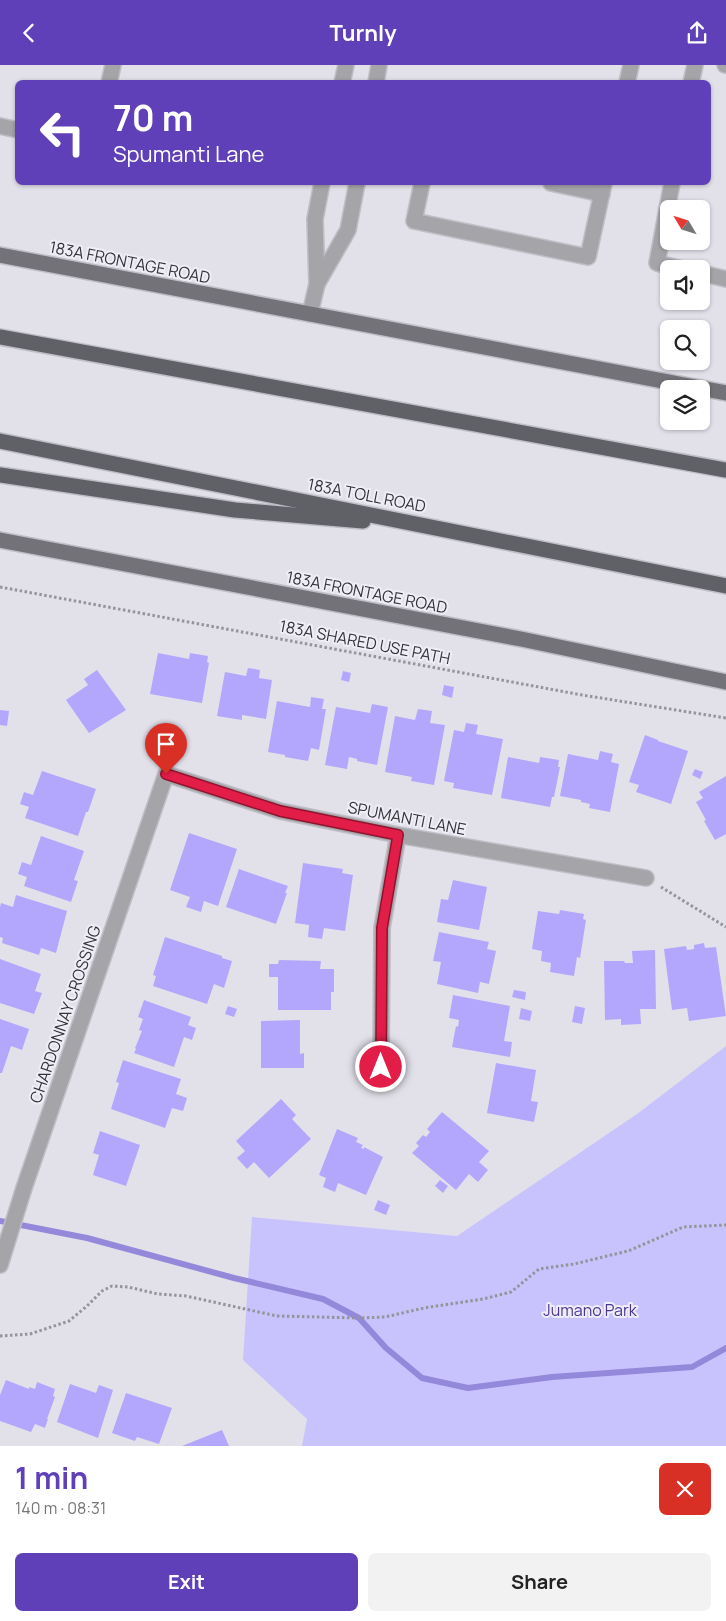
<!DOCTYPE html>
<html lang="en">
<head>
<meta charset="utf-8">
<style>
  body { margin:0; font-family:Manrope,sans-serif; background:#f2f2f2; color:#222; height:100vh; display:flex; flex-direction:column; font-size:19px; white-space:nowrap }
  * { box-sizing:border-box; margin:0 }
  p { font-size:16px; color:#767676 }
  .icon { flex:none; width:28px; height:28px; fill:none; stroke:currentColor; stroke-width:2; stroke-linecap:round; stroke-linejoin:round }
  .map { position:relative; height:1381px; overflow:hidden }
  .details { display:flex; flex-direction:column; background:#fff; flex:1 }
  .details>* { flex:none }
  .hud { position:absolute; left:15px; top:15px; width:696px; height:105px; border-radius:8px; box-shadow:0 1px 4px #0004; background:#5f40b8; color:#fff; overflow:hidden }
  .needle { width:32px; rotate:308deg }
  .buttons { position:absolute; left:660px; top:135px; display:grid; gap:10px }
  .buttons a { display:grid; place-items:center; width:50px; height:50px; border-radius:8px; background:#fff; box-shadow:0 1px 4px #0004; font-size:25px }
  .pin { position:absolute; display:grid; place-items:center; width:42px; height:42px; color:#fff; margin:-51px -21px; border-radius:50% 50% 50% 0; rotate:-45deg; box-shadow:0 0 5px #0007 }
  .pin .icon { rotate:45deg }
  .me { position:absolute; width:55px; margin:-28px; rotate:0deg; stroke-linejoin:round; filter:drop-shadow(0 0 4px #0008) }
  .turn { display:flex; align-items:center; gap:18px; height:105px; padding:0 15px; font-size:22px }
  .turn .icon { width:65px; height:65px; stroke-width:2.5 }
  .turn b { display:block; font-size:35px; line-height:42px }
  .round { display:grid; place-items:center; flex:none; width:52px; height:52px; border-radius:8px; background:#f2f2f2 }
  .headline { display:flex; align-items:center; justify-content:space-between; height:85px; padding:0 15px }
  h1 { font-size:30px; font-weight:700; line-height:38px; color:#5f40b8 }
  .button { display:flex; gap:10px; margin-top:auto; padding:10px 15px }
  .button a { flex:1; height:58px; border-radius:8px; background:#5f40b8; color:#fff; font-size:20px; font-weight:700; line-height:58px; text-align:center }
  .button a+a { background:#f2f2f2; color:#222 }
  header { display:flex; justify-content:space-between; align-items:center; height:65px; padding:0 15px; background:#5f40b8; color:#fff; font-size:22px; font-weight:700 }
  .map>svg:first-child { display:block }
  .green { fill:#c9c3fd }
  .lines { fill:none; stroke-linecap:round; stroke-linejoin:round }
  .stream { stroke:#9488db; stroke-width:6 }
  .building { fill:#b3a7fd }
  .minor-casing { stroke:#bfbec6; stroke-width:18 }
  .major-casing { stroke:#bfbec6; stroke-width:18 }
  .highway-casing { stroke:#bfbec6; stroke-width:18 }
  .path { stroke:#94949a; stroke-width:3; stroke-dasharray:2.5 2.5; stroke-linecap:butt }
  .minor { stroke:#a5a5a9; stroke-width:15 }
  .major { stroke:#727278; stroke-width:15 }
  .highway { stroke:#606067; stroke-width:15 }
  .route-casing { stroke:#92132f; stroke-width:12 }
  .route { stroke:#e11d48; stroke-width:9 }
  .labels { text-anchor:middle; stroke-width:4; stroke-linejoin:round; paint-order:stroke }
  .street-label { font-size:16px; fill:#343437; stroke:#efeef7 }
  .park-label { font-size:16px; fill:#4e3596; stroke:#efeef7 }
</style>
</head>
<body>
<header><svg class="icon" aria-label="back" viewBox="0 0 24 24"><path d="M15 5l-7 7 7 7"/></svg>Turnly<svg class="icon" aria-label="share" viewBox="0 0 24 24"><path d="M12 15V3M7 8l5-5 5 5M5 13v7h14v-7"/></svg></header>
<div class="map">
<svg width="726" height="1381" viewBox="0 0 726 1381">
  <rect width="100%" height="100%" fill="#e2e1ea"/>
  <polygon class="green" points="726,981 726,1381 302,1381 307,1354 243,1295 252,1152 457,1171 637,1049"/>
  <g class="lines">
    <polyline class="stream" points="0,1156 87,1173 234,1213 323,1234 359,1253 386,1283 422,1313 468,1323 552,1312 692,1302 726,1283"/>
  </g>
  <g class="building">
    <polygon points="158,588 189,594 190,588 208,591 207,597 209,598 202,638 150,629"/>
    <polygon points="248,603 260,605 259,613 272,615 266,654 242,650 242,655 217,651 225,607 246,611"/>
    <polygon points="97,605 126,645 89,668 66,635 88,620 84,614"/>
    <polygon points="343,606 351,608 349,617 341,615"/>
    <polygon points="444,620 454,622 452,633 442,630"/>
    <polygon points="311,632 324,634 322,644 326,644 319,685 311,683 308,696 285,692 285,690 268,687 277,636 310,642"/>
    <polygon points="372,639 388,642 377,700 357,696 357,694 349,692 347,704 325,700 336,642 370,648"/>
    <polygon points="418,644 432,646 430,658 445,660 434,720 411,716 412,712 385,707 395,651 415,655"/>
    <polygon points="0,645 9,646 7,661 0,660"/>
    <polygon points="466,658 478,660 476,669 503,674 492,730 453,723 454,718 444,716 454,665 464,667"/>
    <polygon points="645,670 658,675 658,676 688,686 671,739 636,727 639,720 629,717"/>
    <polygon points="600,686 613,689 611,697 619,699 610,747 589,743 590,739 581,737 581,735 560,731 568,689 598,695"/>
    <polygon points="508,692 539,698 540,692 559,695 558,702 560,702 554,732 552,732 550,742 501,733"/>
    <polygon points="695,704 703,707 700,714 692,710"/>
    <polygon points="42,706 96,724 88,747 86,747 78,771 25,753 29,742 20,739 24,727 33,730"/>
    <polygon points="726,711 726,769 715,775 704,756 706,755 696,737 703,733 699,727"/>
    <polygon points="189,768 237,784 218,841 204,836 201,847 186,842 190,832 170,825"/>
    <polygon points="41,771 84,786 74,815 78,816 71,837 24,821 27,812 18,809 22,797 31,800"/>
    <polygon points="303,798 343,804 342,808 353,810 345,866 324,863 322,874 308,872 309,860 295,858"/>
    <polygon points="239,804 288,821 285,828 287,828 276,859 226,842"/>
    <polygon points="453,815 487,822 479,865 437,857 441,834 448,835"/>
    <polygon points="16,830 67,846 56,888 41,883 39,890 2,878 3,873 0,872 0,842 1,838 13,842"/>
    <polygon points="560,845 584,849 583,854 586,855 580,893 577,892 574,911 550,907 551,898 541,896 542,886 532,884 538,846 559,849"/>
    <polygon points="439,867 489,877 487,884 496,886 489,919 480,917 478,928 437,919 441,897 433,896"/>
    <polygon points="165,872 222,891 222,893 232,896 224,923 214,919 207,939 153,921 156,911 153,910"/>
    <polygon points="704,878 705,883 716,882 726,951 689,956 687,943 672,945 664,884 686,881 687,885 694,884 694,880"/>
    <polygon points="655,885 656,944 640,944 641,959 621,960 621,954 605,955 604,896 624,896 625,898 633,898 632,886"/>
    <polygon points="0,894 41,909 35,926 42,928 34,949 0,938"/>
    <polygon points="279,895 321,896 320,904 334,904 334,927 331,927 331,945 278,945 278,912 269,912 269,899 278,899"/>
    <polygon points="514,925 526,927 525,935 512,932"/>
    <polygon points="453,930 510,941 504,976 512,977 510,992 452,982 456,961 458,962 459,955 449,953"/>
    <polygon points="144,935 191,952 188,960 196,963 192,975 184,972 174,1002 134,988 136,984 135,983 142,966 139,965 143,954 138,952"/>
    <polygon points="228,941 237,944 234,952 225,949"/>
    <polygon points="575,941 585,943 582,959 572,957"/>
    <polygon points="521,943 532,946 530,956 519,954"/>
    <polygon points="0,954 29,964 22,985 11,981 2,1008 0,1008"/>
    <polygon points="300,955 300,989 304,988 304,1003 261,1003 261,956"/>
    <polygon points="123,995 181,1014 176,1029 187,1033 183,1046 172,1043 165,1063 111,1044 119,1018 116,1017"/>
    <polygon points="496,998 536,1005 531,1036 538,1037 534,1057 487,1048"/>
    <polygon points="281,1034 296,1050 292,1054 311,1074 269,1113 254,1097 247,1104 237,1093 245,1086 236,1076"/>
    <polygon points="442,1047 489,1086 479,1097 488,1105 478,1117 469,1109 456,1125 412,1088 419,1081 416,1078 423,1070 426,1072 430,1067 427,1064"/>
    <polygon points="337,1064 358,1073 356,1077 363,1080 361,1083 364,1084 364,1082 383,1092 366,1130 338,1118 335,1127 323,1122 326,1113 319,1110"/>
    <polygon points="100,1066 140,1080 126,1121 93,1110 99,1090 93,1088"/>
    <polygon points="440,1115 448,1121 443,1128 435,1121"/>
    <polygon points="378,1135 390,1140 386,1150 374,1145"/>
    <polygon points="6,1315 29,1324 29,1322 35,1324 37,1317 55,1324 53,1331 55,1332 47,1354 48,1354 45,1363 35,1359 31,1367 0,1356 0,1330"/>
    <polygon points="70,1319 96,1328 99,1320 113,1325 98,1373 57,1357"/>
    <polygon points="126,1328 172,1343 159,1379 137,1372 135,1376 112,1368"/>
    <polygon points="222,1365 229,1381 182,1381"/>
  </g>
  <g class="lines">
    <g class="minor-casing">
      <g id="minor">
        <polyline points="725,0 726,0"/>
        <polyline points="109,18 113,0"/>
        <polyline points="342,18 346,0"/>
        <polyline points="376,18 379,0"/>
        <polyline points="627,18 631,0"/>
        <polyline points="691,18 695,0"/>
        <polyline points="0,61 18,65"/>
        <polyline points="422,118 414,156 588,192 604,118"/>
        <polyline points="551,118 602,129"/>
        <polyline points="672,118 657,198 682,204"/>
        <polyline points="701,208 726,214"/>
        <polyline points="317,219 348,165 357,118"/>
        <polyline points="310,249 317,219 315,154 322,118"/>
        <polyline points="381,1002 382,863 398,770"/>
        <polyline points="0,1200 24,1123 166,709 280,746 398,770 646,813"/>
      </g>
    </g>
    <g class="major-casing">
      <g id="major">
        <polyline points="0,190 726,328"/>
        <polyline points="0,475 521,574 726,617"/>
      </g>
    </g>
    <g class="highway-casing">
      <g id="highway">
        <polyline points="0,272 726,405"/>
        <polyline points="0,376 726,521"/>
        <polyline points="0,410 235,445 363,456"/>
      </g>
    </g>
    <g class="path">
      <polyline points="0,522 582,630 726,653"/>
      <polyline points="661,822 726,862"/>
      <polyline points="0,1271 30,1269 69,1256 87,1241 102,1226 112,1221 128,1222 158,1229 186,1231 277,1251 359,1253 385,1252 424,1243 483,1234 511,1227 539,1204 574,1199 628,1186 683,1162 726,1160"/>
    </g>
    <use href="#minor" class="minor"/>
    <use href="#major" class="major"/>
    <use href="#highway" class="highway"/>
  </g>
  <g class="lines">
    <g class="route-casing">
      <polyline id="route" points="166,709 280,746 398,770 382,863 381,1002"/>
    </g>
    <use href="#route" class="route"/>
  </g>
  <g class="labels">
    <g class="street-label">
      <text transform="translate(130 197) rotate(11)" y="6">183A FRONTAGE ROAD</text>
      <text transform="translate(367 430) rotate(11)" y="6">183A TOLL ROAD</text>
      <text transform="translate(367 527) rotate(11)" y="6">183A FRONTAGE ROAD</text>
      <text transform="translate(365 577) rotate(11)" y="6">183A SHARED USE PATH</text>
      <text transform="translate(407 753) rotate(11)" y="6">SPUMANTI LANE</text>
      <text transform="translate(65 949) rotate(-71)" y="6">CHARDONNAY CROSSING</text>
    </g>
    <g class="park-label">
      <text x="590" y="1251">Jumano Park</text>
    </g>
  </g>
</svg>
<div class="buttons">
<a><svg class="needle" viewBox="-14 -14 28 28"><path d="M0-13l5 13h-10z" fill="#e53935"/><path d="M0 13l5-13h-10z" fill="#767676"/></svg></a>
<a><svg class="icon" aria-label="sound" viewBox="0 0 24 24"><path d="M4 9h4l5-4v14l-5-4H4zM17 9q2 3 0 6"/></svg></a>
<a><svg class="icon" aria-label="search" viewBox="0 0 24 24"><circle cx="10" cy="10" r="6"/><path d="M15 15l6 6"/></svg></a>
<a><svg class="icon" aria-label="layers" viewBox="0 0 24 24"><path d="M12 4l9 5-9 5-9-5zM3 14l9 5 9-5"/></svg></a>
</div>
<div class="pin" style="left:166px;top:709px;background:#d93025"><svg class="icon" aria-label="arrive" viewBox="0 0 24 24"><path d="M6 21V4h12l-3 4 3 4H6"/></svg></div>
<svg class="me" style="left:381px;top:1002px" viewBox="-20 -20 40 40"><circle r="17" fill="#e11d48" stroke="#fff" stroke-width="3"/><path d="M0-11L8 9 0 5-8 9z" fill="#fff"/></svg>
<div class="hud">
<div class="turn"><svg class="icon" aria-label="left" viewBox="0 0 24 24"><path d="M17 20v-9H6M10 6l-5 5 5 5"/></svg><div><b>70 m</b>Spumanti Lane</div></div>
</div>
</div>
<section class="details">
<div class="headline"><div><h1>1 min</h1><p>140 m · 08:31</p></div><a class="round" style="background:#d93025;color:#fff"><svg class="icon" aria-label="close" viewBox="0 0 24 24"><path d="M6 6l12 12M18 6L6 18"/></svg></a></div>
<div class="button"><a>Exit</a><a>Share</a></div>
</section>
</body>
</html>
